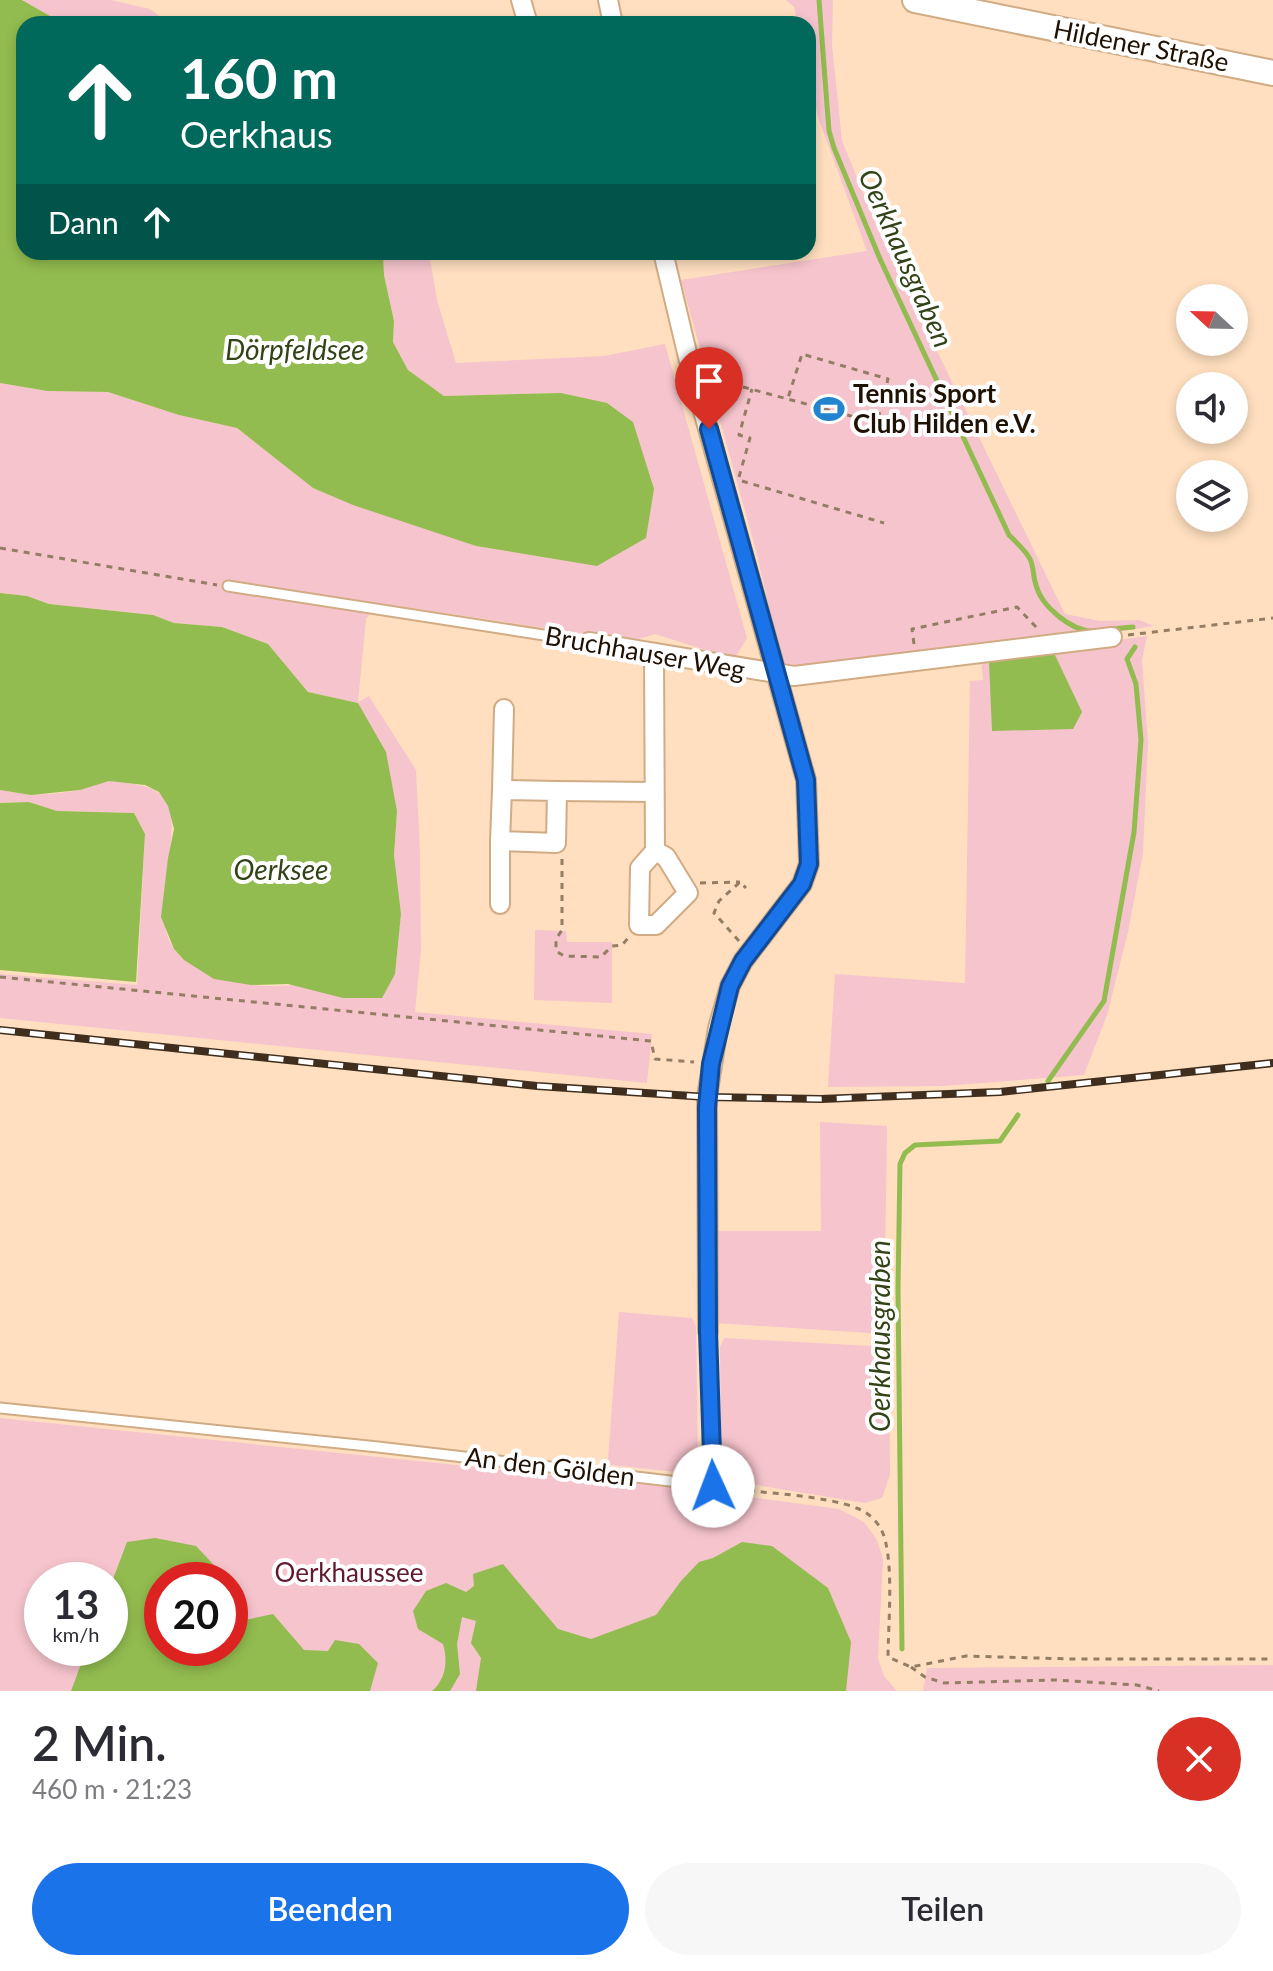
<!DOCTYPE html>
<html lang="de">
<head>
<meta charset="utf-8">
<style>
  body { margin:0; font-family:Lato,sans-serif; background:#f7f7f7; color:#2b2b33; height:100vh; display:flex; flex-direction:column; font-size:30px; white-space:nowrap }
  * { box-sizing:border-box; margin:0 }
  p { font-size:26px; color:#7c7c81 }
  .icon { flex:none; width:44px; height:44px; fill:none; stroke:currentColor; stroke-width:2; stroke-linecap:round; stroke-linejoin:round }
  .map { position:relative; height:1691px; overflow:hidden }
  .side { display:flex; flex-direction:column; background:#fff; flex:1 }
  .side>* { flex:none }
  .hud { position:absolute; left:16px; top:16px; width:800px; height:244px; border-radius:24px; box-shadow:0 4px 12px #0003; background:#00695c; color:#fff; overflow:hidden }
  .needle { width:52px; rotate:292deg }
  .buttons { position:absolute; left:1176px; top:284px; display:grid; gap:16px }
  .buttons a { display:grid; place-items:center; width:72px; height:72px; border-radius:50%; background:#fff; box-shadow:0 4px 12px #0003; font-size:40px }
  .speed { position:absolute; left:24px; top:1562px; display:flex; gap:16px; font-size:40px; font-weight:700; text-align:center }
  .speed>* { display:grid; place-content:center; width:104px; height:104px; border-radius:50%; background:#fff; box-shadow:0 4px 12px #0003; line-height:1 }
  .speed small { font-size:20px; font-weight:400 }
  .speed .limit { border:12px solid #d22; background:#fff; color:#111 }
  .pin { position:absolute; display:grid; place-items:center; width:68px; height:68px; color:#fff; margin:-82px -34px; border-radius:50% 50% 50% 0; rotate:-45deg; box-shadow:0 0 8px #0007 }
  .pin .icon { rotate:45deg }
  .me { position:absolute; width:88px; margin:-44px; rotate:358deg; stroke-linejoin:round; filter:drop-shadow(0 0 6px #0008) }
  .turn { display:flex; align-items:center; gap:28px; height:168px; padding:0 32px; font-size:36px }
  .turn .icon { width:104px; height:104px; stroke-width:2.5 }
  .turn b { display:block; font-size:56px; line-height:68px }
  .then { display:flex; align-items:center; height:76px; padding:0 32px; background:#0003; gap:16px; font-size:30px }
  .round { display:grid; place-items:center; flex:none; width:84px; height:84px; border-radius:42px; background:#f7f7f7 }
  .summary { display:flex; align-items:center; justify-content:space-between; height:136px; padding:0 32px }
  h1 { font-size:48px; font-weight:600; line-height:60px }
  .cta { display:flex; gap:16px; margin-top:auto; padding:16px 32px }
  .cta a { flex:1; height:92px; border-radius:48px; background:#1a73e8; color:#fff; font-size:32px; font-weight:600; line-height:92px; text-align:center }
  .cta a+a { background:#f7f7f7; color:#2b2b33 }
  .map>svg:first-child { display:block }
  .green { fill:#f6c4cc; fill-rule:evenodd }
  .water { fill:#92bc4f }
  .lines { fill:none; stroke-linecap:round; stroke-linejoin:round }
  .stream { stroke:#92bc4f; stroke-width:5 }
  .lane-casing { stroke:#d1ab84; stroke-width:13 }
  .street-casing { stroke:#d1ab84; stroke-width:22 }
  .secondary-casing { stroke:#d1ab84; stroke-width:28 }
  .path { stroke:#947d65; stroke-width:3; stroke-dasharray:6 6; stroke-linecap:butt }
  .lane { stroke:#fff; stroke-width:9 }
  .street { stroke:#fff; stroke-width:18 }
  .secondary { stroke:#fff; stroke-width:24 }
  .rail-casing { stroke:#3f2e1d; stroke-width:8 }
  .rail { stroke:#fff; stroke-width:5; stroke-dasharray:15; stroke-linecap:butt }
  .route-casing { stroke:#114b97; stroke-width:20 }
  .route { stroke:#1a73e8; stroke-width:14 }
  .labels { text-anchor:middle; stroke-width:8; stroke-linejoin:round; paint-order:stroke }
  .street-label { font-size:26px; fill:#1f1103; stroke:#fff }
  .poi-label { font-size:26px; font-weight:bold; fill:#1f1103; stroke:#fff; text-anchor:start }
  .park-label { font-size:26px; fill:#62192e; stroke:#fff }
  .water-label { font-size:28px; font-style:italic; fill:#314317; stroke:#fff }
</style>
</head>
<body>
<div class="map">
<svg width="1273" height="1691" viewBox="0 0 1273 1691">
  <rect width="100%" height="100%" fill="#ffdfbf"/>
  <g class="green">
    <polygon points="22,0 111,0 150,9 170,24 64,24"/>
    <polygon points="786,0 833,0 832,45 842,141 881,236 1065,614 1100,621 1139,620 1154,626 1090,636 794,669 782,661 755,547 681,280 867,251 818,117 808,70 808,24 798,24 794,7"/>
    <path d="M383 252H429L437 300 456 363 604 356 665 344 747 638 734 659 655 634 632 641 378 603 366 619 358 702 369 696 416 770 420 852 421 950 415 1012 652 1034 647 1083 0 1018V974L137 985 145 834 134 813 57 811 29 802 0 803V790C10 791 20 794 30 794 45 795 64 793 79 790 89 788 99 782 109 781 119 781 147 785 156 791 199 817 135 913 181 957 191 967 234 981 249 984 281 991 359 977 395 974L401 914 394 855 397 811 358 703 308 692 268 644 222 627 174 623 153 615 49 604 27 596 0 593V383L47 391 108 392 179 415 237 428 313 488 476 546 518 552 561 393 444 396 408 370 393 342 394 321 384 275Z"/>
    <polygon points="1147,636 1142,660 1148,743 1143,853 1128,932 1107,1015 1084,1075 943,1086 828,1087 835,974 965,983 970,681 983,680 981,659"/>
    <polygon points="535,930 566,931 567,942 612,942 612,1003 534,1000"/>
    <polygon points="820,1122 887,1126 884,1334 715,1323 714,1231 821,1231"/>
    <polygon points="619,1312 692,1318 696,1326 698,1457 676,1472 611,1465 608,1460"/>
    <polygon points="724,1338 889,1347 890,1475 882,1498 865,1503 786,1490 745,1483 731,1472 721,1455 720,1347"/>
    <path d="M0 1418 690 1489 839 1509 864 1522 877 1540 883 1559 878 1658 884 1676 897 1691H0ZM42 1580H110V1648H42ZM162 1580H230V1648H162Z"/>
    <polygon points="1273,1665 1273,1691 923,1691 927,1668"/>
  </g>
  <g class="water">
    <polygon points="0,0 22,0 64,24 24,24 24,252 383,252 384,275 394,321 393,342 408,370 444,396 561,393 607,403 633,422 654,489 646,538 597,566 476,546 353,505 313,488 237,428 179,415 108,392 47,391 0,383"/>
    <polygon points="0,593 27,596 49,604 153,615 174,623 222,627 268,644 308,692 358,703 386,752 397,811 394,855 401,914 395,974 382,998 343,998 288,984 251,985 214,979 184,960 174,949 161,917 168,858 174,829 168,806 159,792 145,785 109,781 80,790 31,795 0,790"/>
    <polygon points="1054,653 1082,712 1073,729 992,731 989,662"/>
    <polygon points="29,802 57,811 134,813 145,834 136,982 0,970 0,803"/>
    <polygon points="155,1538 196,1546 228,1580 162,1580 162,1648 230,1648 230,1582 245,1620 273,1614 304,1650 328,1651 335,1640 359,1644 378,1663 370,1691 71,1691 87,1648 110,1648 110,1587 127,1542"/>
    <path d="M742 1542 772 1546 828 1588 851 1642 846 1691H476L481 1658 471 1643 476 1621 462 1617 457 1644 460 1674 450 1691H432C446 1679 448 1661 443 1644L418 1629 413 1611 426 1591 446 1583 466 1592 474 1586 473 1574 503 1564 558 1629 591 1639 656 1615 681 1581 699 1562 713 1558Z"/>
  </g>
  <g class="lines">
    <g class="stream">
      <path d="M819 0 829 131 834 148 880 259 1009 535C1016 542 1026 551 1030 559 1034 567 1033 577 1036 585 1041 606 1072 632 1094 631"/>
      <polyline points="1112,629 1133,627"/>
      <polyline points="1048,1081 1104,1001 1134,832 1141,740 1136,684 1127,659 1135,647"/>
      <polyline points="902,1649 898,1289 900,1164 905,1153 915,1145 1000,1141 1018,1115"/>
    </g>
    <g class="lane-casing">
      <g id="lane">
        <polyline points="700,398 731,383"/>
        <polyline points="228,586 589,642"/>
        <polyline points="0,1408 378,1447 713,1486 708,1331"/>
      </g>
    </g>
    <g class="street-casing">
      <g id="street">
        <polyline points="521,0 528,24"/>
        <polyline points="608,0 613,24"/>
        <polyline points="663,252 688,357 806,780 809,864 802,884 743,961 730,986 718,1028 707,1097 708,1331"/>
        <polyline points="589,642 794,676 1112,637"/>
        <polyline points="654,653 655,851 640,868 639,925 656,925 688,893 666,857 655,851"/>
        <polygon points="502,790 557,791 556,843 500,841"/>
        <polyline points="502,790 504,709"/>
        <polyline points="557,791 654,792"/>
        <polyline points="500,904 500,841"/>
      </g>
    </g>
    <g class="secondary-casing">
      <polyline id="secondary" points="915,0 1273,73"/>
    </g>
    <g class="path">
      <polyline points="743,387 877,423 888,379 802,354 788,398"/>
      <polyline points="739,477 750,438 739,435 752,389"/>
      <polyline points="742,481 884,523"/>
      <polyline points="0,548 217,585"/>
      <polyline points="1128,635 1273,618"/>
      <polyline points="914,644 912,629 1017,607 1039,630"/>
      <polyline points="562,859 562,930 556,939 556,951 564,956 601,957 612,946 622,945 629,937"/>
      <polyline points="700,883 740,882"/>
      <polyline points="739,941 714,913 719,901 740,882 746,888"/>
      <polyline points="0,977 651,1041 655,1059 694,1062"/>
      <path d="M725 1488C761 1493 826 1495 859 1509 868 1513 876 1520 881 1529 895 1556 888 1625 888 1657L911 1667 966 1656 1071 1659H1273"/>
      <polyline points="911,1667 925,1677 944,1683 1055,1680 1137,1685 1159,1691"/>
    </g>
    <use href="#lane" class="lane"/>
    <use href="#street" class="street"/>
    <use href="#secondary" class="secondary"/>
    <g class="rail-casing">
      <polyline id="rail" points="0,1030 537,1086 707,1097 821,1099 1000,1092 1273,1063"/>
    </g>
    <use href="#rail" class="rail"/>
  </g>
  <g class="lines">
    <g class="route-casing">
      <polyline id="route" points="709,429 806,780 809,864 802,884 743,961 730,986 711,1064 707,1107 708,1331 713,1486"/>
    </g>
    <use href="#route" class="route"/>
  </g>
  <defs>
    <g id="stadium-bare" transform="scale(2.4)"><path d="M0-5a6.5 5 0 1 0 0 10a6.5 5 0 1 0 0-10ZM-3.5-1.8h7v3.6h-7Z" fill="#2284cf" stroke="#fff" stroke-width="2.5" paint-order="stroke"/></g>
  </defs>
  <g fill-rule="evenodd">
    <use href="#stadium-bare" x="829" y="409"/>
  </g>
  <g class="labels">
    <g class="street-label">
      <text transform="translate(1141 46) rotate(11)" y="9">Hildener Straße</text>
      <text transform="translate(645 653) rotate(10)" y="9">Bruchhauser Weg</text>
      <text transform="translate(550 1467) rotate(7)" y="9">An den Gölden</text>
    </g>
    <g class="poi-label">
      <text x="853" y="403">Tennis Sport<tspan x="853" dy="30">Club Hilden e.V.</tspan></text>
    </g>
    <g class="park-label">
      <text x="349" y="1582">Oerkhaussee</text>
    </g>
    <g class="water-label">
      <text transform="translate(906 258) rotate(66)" y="10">Oerkhausgraben</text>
      <text x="295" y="360">Dörpfeldsee</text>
      <text x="281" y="880">Oerksee</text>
      <text transform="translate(880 1336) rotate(-90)" y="10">Oerkhausgraben</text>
    </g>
  </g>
</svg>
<div class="buttons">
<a><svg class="needle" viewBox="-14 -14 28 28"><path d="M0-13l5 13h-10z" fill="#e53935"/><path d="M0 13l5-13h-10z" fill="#7c7c81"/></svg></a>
<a><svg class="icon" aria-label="sound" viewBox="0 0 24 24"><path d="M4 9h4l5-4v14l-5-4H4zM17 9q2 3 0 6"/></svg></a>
<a><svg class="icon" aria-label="layers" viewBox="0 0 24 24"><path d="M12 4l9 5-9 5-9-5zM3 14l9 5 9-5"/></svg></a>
</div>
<div class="speed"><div>13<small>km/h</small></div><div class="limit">20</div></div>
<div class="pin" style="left:709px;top:429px;background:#d93025"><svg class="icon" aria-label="arrive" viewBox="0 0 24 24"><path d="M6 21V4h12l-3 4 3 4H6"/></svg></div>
<svg class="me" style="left:713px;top:1486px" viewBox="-20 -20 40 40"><circle r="19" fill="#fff"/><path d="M0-13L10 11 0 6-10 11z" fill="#1a73e8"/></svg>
<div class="hud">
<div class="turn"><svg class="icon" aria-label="ahead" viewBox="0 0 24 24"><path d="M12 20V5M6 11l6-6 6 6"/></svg><div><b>160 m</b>Oerkhaus</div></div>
<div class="then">Dann<svg class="icon" aria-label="ahead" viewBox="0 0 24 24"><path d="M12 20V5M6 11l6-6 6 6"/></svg></div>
</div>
</div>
<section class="side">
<div class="summary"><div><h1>2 Min.</h1><p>460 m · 21:23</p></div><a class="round" style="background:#d93025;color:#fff"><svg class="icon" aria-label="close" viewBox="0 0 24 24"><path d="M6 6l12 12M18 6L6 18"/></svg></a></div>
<div class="cta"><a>Beenden</a><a>Teilen</a></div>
</section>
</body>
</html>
